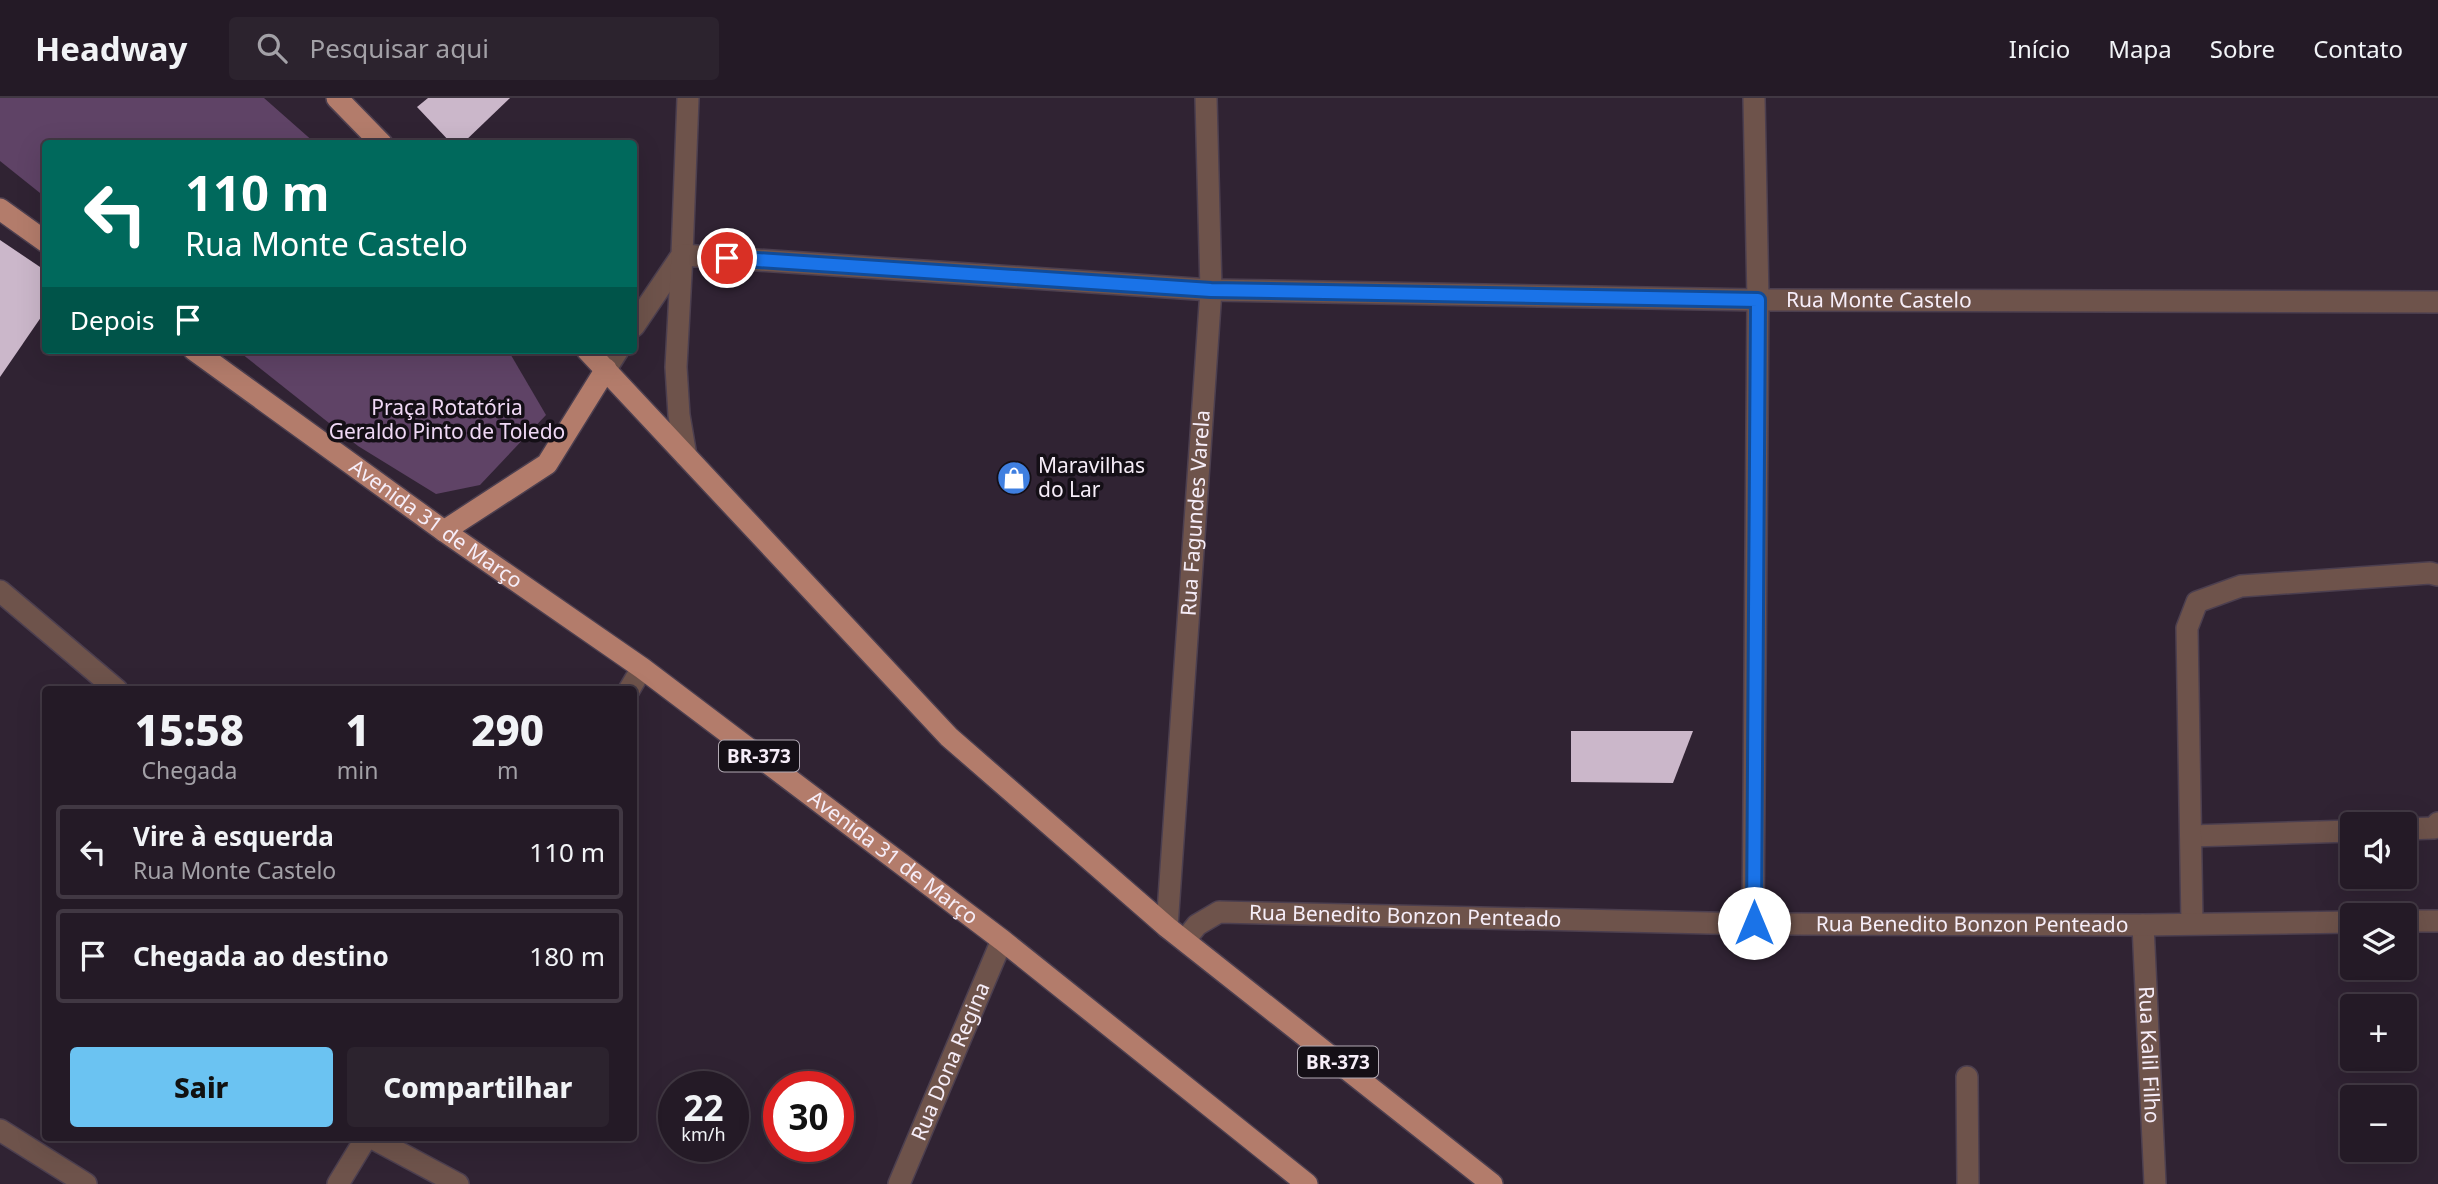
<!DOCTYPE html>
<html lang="pt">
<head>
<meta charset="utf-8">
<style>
  body { margin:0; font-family:"Noto Sans",sans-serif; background:#2c232e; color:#f1f3f6; height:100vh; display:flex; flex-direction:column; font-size:26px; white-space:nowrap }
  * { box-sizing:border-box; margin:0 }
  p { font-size:23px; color:#a3a1a7 }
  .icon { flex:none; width:38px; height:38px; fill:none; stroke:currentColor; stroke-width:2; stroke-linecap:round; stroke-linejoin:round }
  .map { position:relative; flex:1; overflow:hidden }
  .details { position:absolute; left:42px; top:588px; width:595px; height:455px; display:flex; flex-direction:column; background:#241a26; border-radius:7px; box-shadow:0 7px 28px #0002,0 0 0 2px #413843 }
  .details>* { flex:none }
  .hud { position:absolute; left:42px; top:42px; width:595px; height:214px; border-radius:7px; box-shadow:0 7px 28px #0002,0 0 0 2px #413843; background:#00695c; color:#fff; overflow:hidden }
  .fabs { position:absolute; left:2340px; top:714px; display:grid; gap:14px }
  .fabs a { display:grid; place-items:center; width:77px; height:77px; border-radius:7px; background:#241a26; box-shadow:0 7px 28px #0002,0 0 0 2px #413843; font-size:35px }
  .speed { position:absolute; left:658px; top:973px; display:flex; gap:14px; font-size:35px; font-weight:700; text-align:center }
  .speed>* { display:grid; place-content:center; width:91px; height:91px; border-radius:50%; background:#241a26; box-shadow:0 7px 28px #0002,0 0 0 2px #413843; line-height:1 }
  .speed small { font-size:18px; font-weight:400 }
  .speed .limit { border:10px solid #d22; background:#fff; color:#111 }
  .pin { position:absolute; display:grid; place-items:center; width:60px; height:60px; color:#fff; margin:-30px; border:4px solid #fff; border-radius:50%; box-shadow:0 2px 7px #0007 }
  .me { position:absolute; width:77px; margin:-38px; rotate:0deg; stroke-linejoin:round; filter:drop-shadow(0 0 5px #0008) }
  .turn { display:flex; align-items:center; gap:24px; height:147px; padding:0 28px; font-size:32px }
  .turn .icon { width:91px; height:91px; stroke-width:2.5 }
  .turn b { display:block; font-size:49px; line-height:60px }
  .then { display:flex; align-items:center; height:66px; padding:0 28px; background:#0003; gap:14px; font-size:26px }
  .eta { display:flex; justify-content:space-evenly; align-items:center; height:119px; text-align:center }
  .eta b { font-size:42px; font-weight:800; line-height:49px }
  .button { display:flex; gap:14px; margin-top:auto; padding:14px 28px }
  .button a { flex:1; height:80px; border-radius:7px; background:#6bc3f2; color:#111; font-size:28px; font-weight:800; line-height:80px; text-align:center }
  .button a+a { background:#2c232e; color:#f1f3f6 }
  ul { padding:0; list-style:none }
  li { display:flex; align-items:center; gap:21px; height:94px; margin:0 14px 10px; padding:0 14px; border:4px solid #413843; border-radius:7px }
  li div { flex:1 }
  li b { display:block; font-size:26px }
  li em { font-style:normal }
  header { display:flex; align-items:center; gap:42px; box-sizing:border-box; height:98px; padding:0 35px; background:#241a26; border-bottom:2px solid #413843 }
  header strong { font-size:33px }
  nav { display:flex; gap:38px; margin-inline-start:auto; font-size:24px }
  .search { width:490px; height:63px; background:#2c232e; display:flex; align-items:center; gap:18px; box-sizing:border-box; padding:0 24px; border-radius:7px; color:#a3a1a7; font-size:26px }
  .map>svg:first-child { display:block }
  .green { fill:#5f4366 }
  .building { fill:#cbb7ca }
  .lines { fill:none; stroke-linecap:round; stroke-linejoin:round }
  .service-casing { stroke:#4c3f4f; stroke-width:24 }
  .minor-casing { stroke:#4c3f4f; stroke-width:24 }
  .primary-casing { stroke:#4c3f4f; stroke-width:24 }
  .service { stroke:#6e534b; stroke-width:21 }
  .minor { stroke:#6e534b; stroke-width:21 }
  .primary { stroke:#b37c6b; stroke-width:21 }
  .route-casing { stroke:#114b97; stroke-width:18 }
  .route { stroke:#1a73e8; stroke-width:12 }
  .labels { text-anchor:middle; stroke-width:7; stroke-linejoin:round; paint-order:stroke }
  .shield { fill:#140f16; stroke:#b2aab4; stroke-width:2 }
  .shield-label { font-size:19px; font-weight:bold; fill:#f6edf8 }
  .street-label { font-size:21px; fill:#f6edf8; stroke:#140f16 }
  .park-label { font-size:21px; fill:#f0d9f6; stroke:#140f16 }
  .poi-label { font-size:21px; fill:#f6edf8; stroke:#140f16; text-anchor:start }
</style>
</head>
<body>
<header>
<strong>Headway</strong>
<div class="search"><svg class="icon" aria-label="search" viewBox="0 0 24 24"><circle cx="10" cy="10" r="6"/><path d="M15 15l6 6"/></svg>Pesquisar aqui</div>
<nav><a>Início</a><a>Mapa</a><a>Sobre</a><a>Contato</a></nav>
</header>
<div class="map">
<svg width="2438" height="1086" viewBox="0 0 2438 1086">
  <rect width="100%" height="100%" fill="#302333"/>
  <g class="green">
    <polygon points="0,0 264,0 315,45 46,46 45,99 0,63"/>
    <polygon points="237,252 508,252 546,317 480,387 436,396 358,348"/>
  </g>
  <g class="building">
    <polygon points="428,0 510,0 462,46 452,46 417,9"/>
    <polygon points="0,142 46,173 46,212 0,279"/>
    <polygon points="1571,633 1693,633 1673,685 1571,684"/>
  </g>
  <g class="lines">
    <g class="service-casing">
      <g id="service">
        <polyline points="2404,731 2434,730 2438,725"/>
        <polyline points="2191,738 2352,733"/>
        <polyline points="2192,825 2187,530 2197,504 2241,488 2430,475 2438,477"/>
        <polyline points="1967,979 1968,1086"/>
      </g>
    </g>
    <g class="minor-casing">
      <g id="minor">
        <polyline points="634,228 682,157 688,0"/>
        <polyline points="606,271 618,252"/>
        <path id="s1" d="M686 358 679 317 676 269 682 157 1211 192 1758 202 2438 204"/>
        <polyline points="0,493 117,592"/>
        <polyline points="629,592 642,570"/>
        <polyline points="2404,823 2438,823"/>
        <polyline points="1753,826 1758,202 1754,0"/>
        <path id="s2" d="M2143 827 2155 1086"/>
        <path id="s3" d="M1167 829 1211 192 1206 0"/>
        <path id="s4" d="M1185 842 1197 827 1219 814 1753 826 2143 827 2352 824"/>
        <polyline points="0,1032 86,1086"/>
        <polyline points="372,1040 458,1086"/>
        <polyline points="338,1086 366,1040"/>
        <path id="s5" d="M899 1086 1002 842"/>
      </g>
    </g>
    <g class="primary-casing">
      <g id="primary">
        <polyline points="337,0 382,46"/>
        <polyline points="0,111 46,144"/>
        <path id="s6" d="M194 252 444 433 642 570 1002 842 1307 1086"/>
        <polyline points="587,252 949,639 1167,829 1492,1086"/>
        <polyline points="444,433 547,366 606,271"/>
      </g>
    </g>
    <use href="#service" class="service"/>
    <use href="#minor" class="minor"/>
    <use href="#primary" class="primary"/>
  </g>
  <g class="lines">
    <g class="route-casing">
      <polyline id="route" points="727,160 1211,192 1758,202 1754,825"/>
    </g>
    <use href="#route" class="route"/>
  </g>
  <defs>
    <g id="shop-disc" transform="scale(1.75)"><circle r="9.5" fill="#3f7fe0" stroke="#140f16"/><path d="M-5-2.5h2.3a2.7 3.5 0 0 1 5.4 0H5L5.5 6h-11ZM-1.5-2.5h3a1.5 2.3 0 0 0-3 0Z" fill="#fff"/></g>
  </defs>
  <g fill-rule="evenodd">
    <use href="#shop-disc" x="1014" y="380"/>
  </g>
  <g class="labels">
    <g class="shield">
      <rect x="719" y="642.5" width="80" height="31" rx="5"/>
      <rect x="1298" y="948.5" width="80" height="31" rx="5"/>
    </g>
    <g class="shield-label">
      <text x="759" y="665">BR-373</text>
      <text x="1338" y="971">BR-373</text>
    </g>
    <g class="street-label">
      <text dy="7" stroke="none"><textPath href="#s1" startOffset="1400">Rua Monte Castelo</textPath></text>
      <text dy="7" stroke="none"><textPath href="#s3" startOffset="415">Rua Fagundes Varela</textPath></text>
      <text dy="7" stroke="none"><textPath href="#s6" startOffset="298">Avenida 31 de Março</textPath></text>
      <text dy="7" stroke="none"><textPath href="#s6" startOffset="864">Avenida 31 de Março</textPath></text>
      <text dy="7" stroke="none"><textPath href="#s4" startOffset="231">Rua Benedito Bonzon Penteado</textPath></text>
      <text dy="7" stroke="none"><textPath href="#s4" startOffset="798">Rua Benedito Bonzon Penteado</textPath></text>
      <text dy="7" stroke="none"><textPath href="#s2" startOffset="130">Rua Kalil Filho</textPath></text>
      <text dy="7" stroke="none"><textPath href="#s5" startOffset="133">Rua Dona Regina</textPath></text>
    </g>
    <g class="park-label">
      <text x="447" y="317">Praça Rotatória<tspan x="447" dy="24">Geraldo Pinto de Toledo</tspan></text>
    </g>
    <g class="poi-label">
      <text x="1038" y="375">Maravilhas<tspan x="1038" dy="24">do Lar</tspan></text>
    </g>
  </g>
</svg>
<div class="fabs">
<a><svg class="icon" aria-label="sound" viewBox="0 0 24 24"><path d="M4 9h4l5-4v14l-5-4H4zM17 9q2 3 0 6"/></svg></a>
<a><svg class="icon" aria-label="layers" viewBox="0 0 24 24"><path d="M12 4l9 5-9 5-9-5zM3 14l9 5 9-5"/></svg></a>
<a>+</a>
<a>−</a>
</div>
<div class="speed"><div>22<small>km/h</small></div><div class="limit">30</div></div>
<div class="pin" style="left:727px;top:160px;background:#d93025"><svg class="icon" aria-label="arrive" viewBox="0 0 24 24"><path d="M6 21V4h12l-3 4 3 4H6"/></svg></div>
<svg class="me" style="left:1754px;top:825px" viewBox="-20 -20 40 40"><circle r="19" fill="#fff"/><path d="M0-13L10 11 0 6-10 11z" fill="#1a73e8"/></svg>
<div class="hud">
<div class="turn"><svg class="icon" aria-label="left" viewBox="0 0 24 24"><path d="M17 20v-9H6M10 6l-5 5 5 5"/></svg><div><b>110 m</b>Rua Monte Castelo</div></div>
<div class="then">Depois<svg class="icon" aria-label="arrive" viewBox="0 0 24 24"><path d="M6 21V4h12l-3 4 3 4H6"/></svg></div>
</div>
<section class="details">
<div class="eta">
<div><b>15:58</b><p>Chegada</p></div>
<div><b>1</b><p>min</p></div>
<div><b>290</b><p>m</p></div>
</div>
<ul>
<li><svg class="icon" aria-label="left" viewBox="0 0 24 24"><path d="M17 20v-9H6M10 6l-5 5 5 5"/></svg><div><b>Vire à esquerda</b><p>Rua Monte Castelo</p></div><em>110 m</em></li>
<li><svg class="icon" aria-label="arrive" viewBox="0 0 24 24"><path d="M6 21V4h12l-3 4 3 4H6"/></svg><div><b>Chegada ao destino</b></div><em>180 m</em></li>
</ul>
<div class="button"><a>Sair</a><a>Compartilhar</a></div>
</section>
</div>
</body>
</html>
